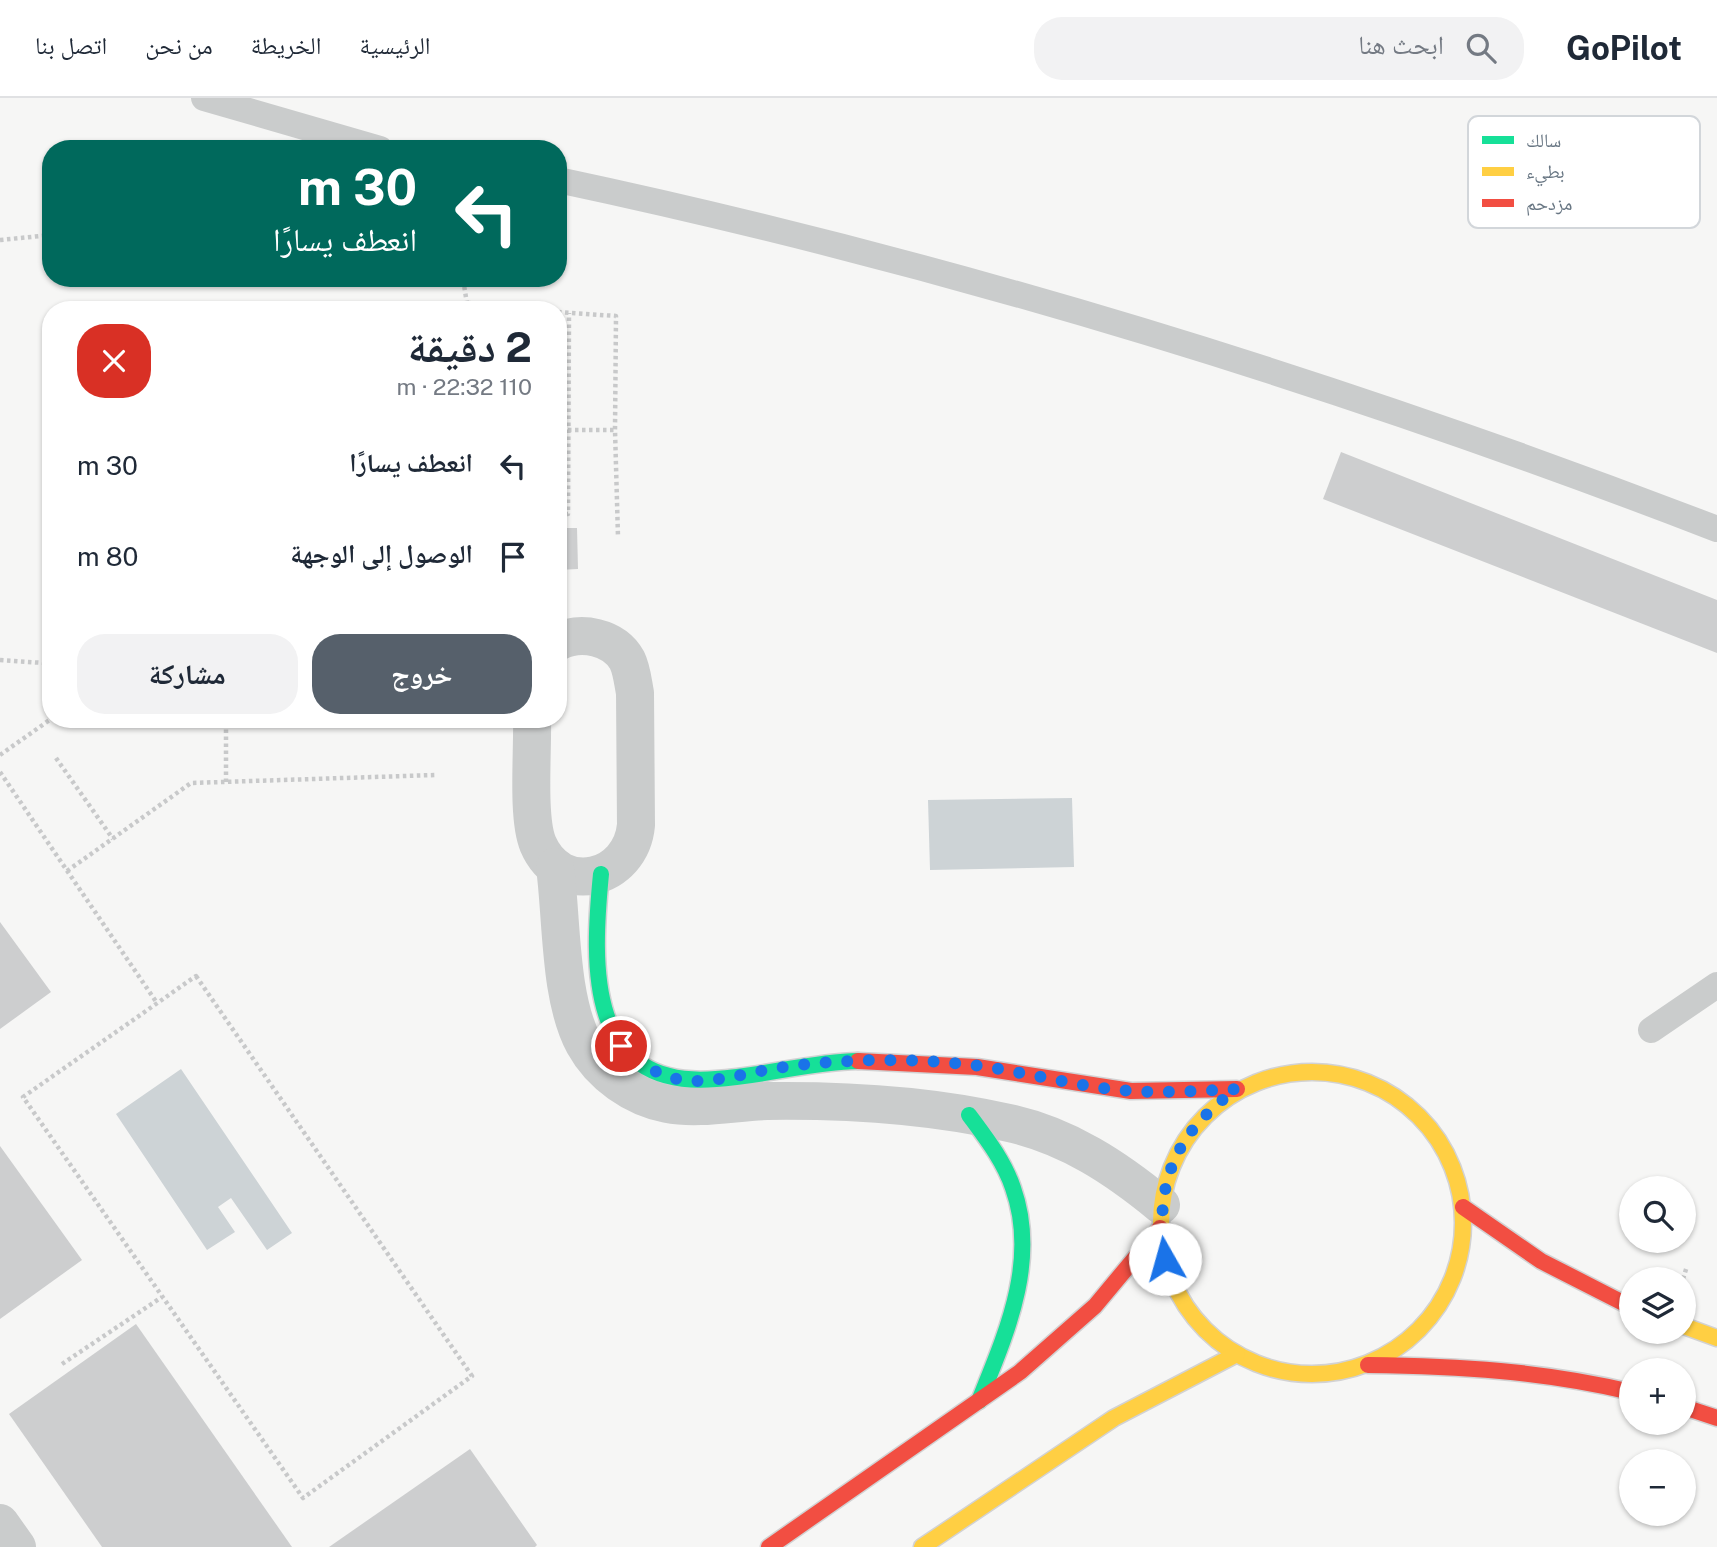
<!DOCTYPE html>
<html lang="ar">
<head>
<meta charset="utf-8">
<style>
  body { margin:0; font-family:"Public Sans","Noto Naskh Arabic",sans-serif; background:#f2f2f3; color:#1f2937; direction:rtl; height:100vh; display:flex; flex-direction:column; font-size:26px; white-space:nowrap }
  * { box-sizing:border-box; margin:0 }
  p { font-size:23px; color:#747a83 }
  .icon { flex:none; width:38px; height:38px; fill:none; stroke:currentColor; stroke-width:2; stroke-linecap:round; stroke-linejoin:round }
  .map { position:relative; flex:1; overflow:hidden; direction:ltr }
  .sheet { position:absolute; left:42px; top:203px; width:525px; height:427px; display:flex; flex-direction:column; background:#fff; border-radius:28px; box-shadow:0 2px 5px #0004; direction:rtl }
  .sheet>* { flex:none }
  .hud { position:absolute; left:42px; top:42px; width:525px; height:147px; border-radius:28px; box-shadow:0 2px 5px #0004; direction:rtl; background:#00695c; color:#fff; overflow:hidden }
  .fabs { position:absolute; left:1619px; top:1078px; display:grid; gap:14px }
  .fabs a { display:grid; place-items:center; width:77px; height:77px; border-radius:50%; background:#fff; box-shadow:0 2px 5px #0004; font-size:35px }
  .pin { position:absolute; display:grid; place-items:center; width:60px; height:60px; color:#fff; margin:-30px; border:4px solid #fff; border-radius:50%; box-shadow:0 2px 7px #0007 }
  .me { position:absolute; width:77px; margin:-38px; rotate:353deg; stroke-linejoin:round; filter:drop-shadow(0 0 5px #0008) }
  .turn { display:flex; align-items:center; gap:24px; height:147px; padding:0 35px; font-size:32px }
  .turn .icon { width:91px; height:91px; stroke-width:2.5 }
  .turn b { display:block; font-size:49px; line-height:60px }
  .round { display:grid; place-items:center; flex:none; width:74px; height:74px; border-radius:28px; background:#f2f2f3 }
  .head { display:flex; align-items:center; justify-content:space-between; height:119px; padding:0 35px }
  h1 { font-size:42px; font-weight:700; line-height:52px }
  .primary-button { display:flex; gap:14px; margin-top:auto; padding:14px 35px }
  .primary-button a { flex:1; height:80px; border-radius:28px; background:#56606b; color:#fff; font-size:28px; font-weight:700; line-height:80px; text-align:center }
  .primary-button a+a { background:#f2f2f3; color:#1f2937 }
  ul { padding:0; list-style:none }
  li { display:flex; align-items:center; gap:21px; height:91px; padding:0 35px }
  li div { flex:1 }
  li b { display:block; font-size:26px }
  li em { font-style:normal }
  header { display:flex; align-items:center; gap:42px; box-sizing:border-box; height:98px; padding:0 35px; background:#fff; border-bottom:2px solid #e0e1e3 }
  header strong { font-size:33px }
  nav { display:flex; gap:38px; margin-inline-start:auto; font-size:24px }
  .search { width:490px; height:63px; background:#f2f2f3; display:flex; align-items:center; gap:18px; box-sizing:border-box; padding:0 24px; border-radius:28px; color:#747a83; font-size:26px }
  .map>svg:first-child { display:block }
  .water { fill:#cdd3d6 }
  .building { fill:#cdcecf }
  .lines { fill:none; stroke-linecap:round; stroke-linejoin:round }
  .fast-casing { stroke:#d2d2d3; stroke-width:19 }
  .slow-casing { stroke:#d2d2d3; stroke-width:19 }
  .jam-casing { stroke:#d2d2d3; stroke-width:19 }
  .path { stroke:#c8c9ca; stroke-width:4.5; stroke-dasharray:3.5 3.5; stroke-linecap:butt }
  .lane { stroke:#cacccc; stroke-width:26 }
  .street { stroke:#cacccc; stroke-width:38 }
  .fast { stroke:#16e098; stroke-width:16 }
  .slow { stroke:#ffcf43; stroke-width:16 }
  .jam { stroke:#f24e42; stroke-width:16 }
  .route { stroke:#1a73e8; stroke-width:12; stroke-dasharray:0 21.6 }
  .key { fill:#fff; stroke:#d2d6da; stroke-width:2 }
  .key-label { font-size:19px; fill:#687683 }
</style>
</head>
<body>
<header>
<strong>GoPilot</strong>
<div class="search"><svg class="icon" aria-label="search" viewBox="0 0 24 24"><circle cx="10" cy="10" r="6"/><path d="M15 15l6 6"/></svg>ابحث هنا</div>
<nav><a>الرئيسية</a><a>الخريطة</a><a>من نحن</a><a>اتصل بنا</a></nav>
</header>
<div class="map">
<svg width="1717" height="1449" viewBox="0 0 1717 1449">
  <rect width="100%" height="100%" fill="#f6f6f5"/>
  <g class="water">
    <polygon points="1072,700 1074,769 930,772 928,702"/>
    <polygon points="181,971 292,1135 267,1152 231,1100 218,1109 235,1134 207,1152 116,1016"/>
  </g>
  <g class="building">
    <polygon points="1341,354 1717,502 1717,555 1323,401"/>
    <polygon points="558,430 577,430 578,471 558,472"/>
    <polygon points="0,824 51,894 0,931"/>
    <polygon points="0,1048 82,1162 0,1221"/>
    <polygon points="136,1226 292,1449 102,1449 9,1316"/>
    <polygon points="470,1351 537,1447 535,1449 329,1449"/>
  </g>
  <g class="lines">
    <g class="fast-casing">
      <g id="fast">
        <path d="M601 776C592 868 586 992 716 981 764 978 810 964 858 963"/>
        <path d="M969 1017C986 1040 1004 1063 1013 1090 1039 1163 1006 1236 979 1303"/>
      </g>
    </g>
    <g class="slow-casing">
      <g id="slow">
        <circle cx="1312" cy="1125" r="151"/>
        <polyline points="1684,1228 1717,1240"/>
        <polyline points="922,1449 1114,1320 1237,1256"/>
      </g>
    </g>
    <g class="jam-casing">
      <g id="jam">
        <polyline points="858,963 977,969 1131,993 1237,991"/>
        <polyline points="1463,1109 1541,1163 1631,1209"/>
        <path d="M1368 1267C1457 1268 1544 1273 1631 1294"/>
        <polyline points="1684,1309 1717,1320"/>
        <polyline points="769,1449 1020,1274 1095,1208 1160,1130"/>
      </g>
    </g>
    <g class="path">
      <polyline points="0,142 51,137"/>
      <polyline points="454,180 464,187 468,212"/>
      <polyline points="468,205 537,212"/>
      <polyline points="558,214 616,218 615,332 618,439"/>
      <polyline points="568,332 615,332"/>
      <polyline points="558,416 568,416 569,215"/>
      <polyline points="0,562 44,565"/>
      <polyline points="0,657 51,621"/>
      <polyline points="56,660 113,741"/>
      <polyline points="0,674 157,905"/>
      <polyline points="226,684 226,621"/>
      <polyline points="67,773 191,685 435,677"/>
      <polygon points="196,878 472,1278 303,1400 23,999"/>
      <polyline points="1683,1181 1687,1168"/>
      <polyline points="62,1266 162,1199"/>
    </g>
    <g class="lane">
      <polyline points="204,0 380,51"/>
      <path d="M558 82C953 166 1341 286 1717 431"/>
      <polyline points="1651,932 1717,887"/>
    </g>
    <g class="street">
      <path d="M532 621C533 652 527 720 538 746 561 800 631 782 636 727L635 595C633 585 632 572 627 562 614 539 581 532 558 544"/>
      <path d="M555 769C562 821 559 900 584 946 601 977 633 999 667 1006 699 1012 735 1004 767 1003 847 1002 931 1007 1009 1025 1068 1038 1116 1070 1161 1107"/>
      <polyline points="0,1425 17,1449"/>
    </g>
    <use href="#fast" class="fast"/>
    <use href="#slow" class="slow"/>
    <use href="#jam" class="jam"/>
  </g>
  <g class="lines">
    <path class="route" d="M621 948C679 1003 715 979 784 969 843 961 904 960 964 966 1020 972 1075 989 1131 993 1167 995 1202 993 1237 991 1175 1035 1154 1085 1165 1161"/>
  </g>
  <rect x="1468" y="18" width="232" height="112" rx="10" class="key"/>
  <rect x="1482" y="38" width="32" height="8" fill="#16e098"/>
  <rect x="1482" y="69" width="32" height="9" fill="#ffcf43"/>
  <rect x="1482" y="101" width="32" height="8" fill="#f24e42"/>
  <g class="key-label">
    <text x="1526" y="49">سالك</text>
    <text x="1526" y="80">بطيء</text>
    <text x="1526" y="112">مزدحم</text>
  </g>
</svg>
<div class="fabs">
<a><svg class="icon" aria-label="search" viewBox="0 0 24 24"><circle cx="10" cy="10" r="6"/><path d="M15 15l6 6"/></svg></a>
<a><svg class="icon" aria-label="layers" viewBox="0 0 24 24"><path d="M12 4l9 5-9 5-9-5zM3 14l9 5 9-5"/></svg></a>
<a>+</a>
<a>−</a>
</div>
<div class="pin" style="left:621px;top:948px;background:#d93025"><svg class="icon" aria-label="arrive" viewBox="0 0 24 24"><path d="M6 21V4h12l-3 4 3 4H6"/></svg></div>
<svg class="me" style="left:1165px;top:1161px" viewBox="-20 -20 40 40"><circle r="19" fill="#fff"/><path d="M0-13L10 11 0 6-10 11z" fill="#1a73e8"/></svg>
<div class="hud">
<div class="turn"><svg class="icon" aria-label="left" viewBox="0 0 24 24"><path d="M17 20v-9H6M10 6l-5 5 5 5"/></svg><div><b>30 m</b>انعطف يسارًا</div></div>
</div>
<section class="sheet">
<div class="head"><div><h1>2 دقيقة</h1><p>110 m · 22:32</p></div><a class="round" style="background:#d93025;color:#fff"><svg class="icon" aria-label="close" viewBox="0 0 24 24"><path d="M6 6l12 12M18 6L6 18"/></svg></a></div>
<ul>
<li><svg class="icon" aria-label="left" viewBox="0 0 24 24"><path d="M17 20v-9H6M10 6l-5 5 5 5"/></svg><div><b>انعطف يسارًا</b></div><em>30 m</em></li>
<li><svg class="icon" aria-label="arrive" viewBox="0 0 24 24"><path d="M6 21V4h12l-3 4 3 4H6"/></svg><div><b>الوصول إلى الوجهة</b></div><em>80 m</em></li>
</ul>
<div class="primary-button"><a>خروج</a><a>مشاركة</a></div>
</section>
</div>
</body>
</html>
